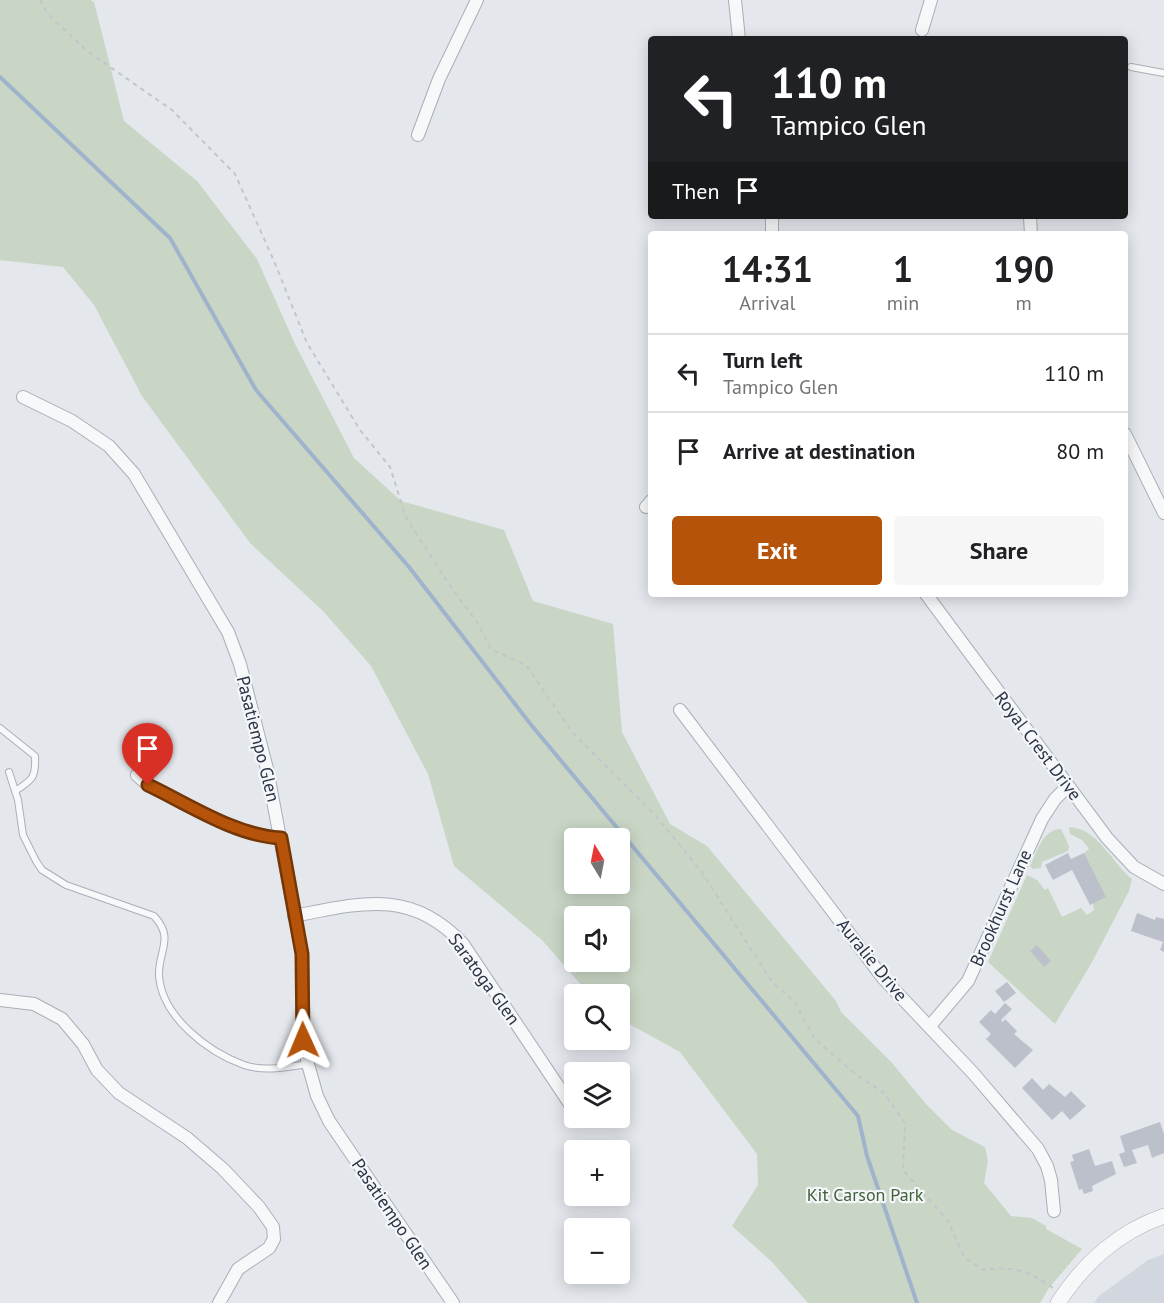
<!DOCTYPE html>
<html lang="en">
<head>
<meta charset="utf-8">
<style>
  body { margin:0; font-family:"PT Sans",sans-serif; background:#f6f6f6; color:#202124; height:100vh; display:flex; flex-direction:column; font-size:22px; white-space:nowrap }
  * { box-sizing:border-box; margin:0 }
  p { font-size:20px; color:#757577 }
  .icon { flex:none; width:33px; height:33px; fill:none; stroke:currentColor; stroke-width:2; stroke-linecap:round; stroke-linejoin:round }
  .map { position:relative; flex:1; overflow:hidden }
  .sheet { position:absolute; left:648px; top:231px; width:480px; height:366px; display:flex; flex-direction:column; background:#fff; border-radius:6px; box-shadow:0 3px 15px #0003 }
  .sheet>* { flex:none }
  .hud { position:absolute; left:648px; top:36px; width:480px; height:183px; border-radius:6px; box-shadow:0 3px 15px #0003; background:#202124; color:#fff; overflow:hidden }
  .needle { width:39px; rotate:350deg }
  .fabs { position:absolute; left:564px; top:828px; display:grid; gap:12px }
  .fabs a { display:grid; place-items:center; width:66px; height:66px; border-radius:6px; background:#fff; box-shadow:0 3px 15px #0003; font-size:30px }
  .pin { position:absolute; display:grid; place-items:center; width:51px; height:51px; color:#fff; margin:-62px -26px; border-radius:50% 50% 50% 0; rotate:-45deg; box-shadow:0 0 6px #0007 }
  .pin .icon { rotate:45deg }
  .me { position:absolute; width:66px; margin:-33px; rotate:359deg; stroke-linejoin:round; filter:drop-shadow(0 0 4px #0008) }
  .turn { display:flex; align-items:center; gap:21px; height:126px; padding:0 24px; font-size:27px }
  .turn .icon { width:78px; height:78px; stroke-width:2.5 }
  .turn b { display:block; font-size:42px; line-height:51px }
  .then { display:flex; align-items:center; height:57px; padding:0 24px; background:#0003; gap:12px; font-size:22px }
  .eta { display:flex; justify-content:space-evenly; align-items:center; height:102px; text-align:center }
  .eta b { font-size:36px; font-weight:700; line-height:42px }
  .primary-button { display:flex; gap:12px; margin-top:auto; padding:12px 24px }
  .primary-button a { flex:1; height:69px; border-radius:6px; background:#b45309; color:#fff; font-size:24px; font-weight:700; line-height:69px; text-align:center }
  .primary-button a+a { background:#f6f6f6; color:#202124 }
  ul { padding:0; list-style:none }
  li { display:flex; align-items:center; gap:18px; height:78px; padding:0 24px; border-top:2px solid #e0e0e0 }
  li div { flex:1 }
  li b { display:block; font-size:22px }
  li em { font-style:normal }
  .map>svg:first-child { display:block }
  .built { fill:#d2d6de }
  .green { fill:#c9d6c5; fill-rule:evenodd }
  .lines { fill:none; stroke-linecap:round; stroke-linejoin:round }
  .stream { stroke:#9fb4cc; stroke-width:4 }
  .building { fill:#bbc0ca }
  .service-casing { stroke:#a9aeb7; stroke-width:8 }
  .minor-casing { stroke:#a9aeb7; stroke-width:14 }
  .tertiary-casing { stroke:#a9aeb7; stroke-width:16 }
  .path { stroke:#c2c5cb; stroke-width:2; stroke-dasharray:4.5 4.5; stroke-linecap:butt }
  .service { stroke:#f7f8fa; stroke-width:6 }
  .minor { stroke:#f7f8fa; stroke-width:12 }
  .tertiary { stroke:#f7f8fa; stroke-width:15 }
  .route-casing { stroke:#753606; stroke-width:15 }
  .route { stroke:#b45309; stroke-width:10 }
  .labels { text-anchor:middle; stroke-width:4.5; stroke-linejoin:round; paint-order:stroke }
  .street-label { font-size:18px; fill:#2b3445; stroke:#f4f6f9 }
  .park-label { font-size:18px; fill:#3f6138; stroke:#f4f6f9 }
</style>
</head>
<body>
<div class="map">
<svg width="1164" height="1303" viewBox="0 0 1164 1303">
  <rect width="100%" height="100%" fill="#e4e7ec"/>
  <polygon class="built" points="1164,1254 1164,1303 1094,1303 1099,1296 1148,1260"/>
  <g class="green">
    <path d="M0 0H90L94 2 124 121 197 181 257 259 295 344 354 458 401 501 504 530 533 601 613 624 622 732 670 824 707 846 836 1001 841 1012 892 1063 926 1104 952 1130 985 1147 988 1161 984 1183 1011 1216 1032 1218 1046 1226V1229L1082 1249 1049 1288 1040 1303H808L772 1262 732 1226 758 1185 757 1154 680 1052 620 1019V994H589L542 940 454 866 428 774 371 666 324 612 250 543 142 396 94 305 63 267 0 260ZM574 838H620V884H574ZM574 916H620V962H574Z"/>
    <path d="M1069 827C1099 829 1111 862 1132 879L1129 891 1091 964 1055 1024 988 962 1027 875 1037 880 1045 890 1048 888 1062 917 1081 908 1087 915 1094 910 1083 854 1089 849 1082 840 1070 834Z"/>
    <path d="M1061 829 1069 846 1068 851 1042 862 1041 868 1033 869 1030 866C1037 852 1043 829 1061 829Z"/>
  </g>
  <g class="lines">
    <polyline class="stream" points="0,77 170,238 256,390 409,567 532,726 858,1116 867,1156 917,1303"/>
  </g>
  <g class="building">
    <polygon points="1068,853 1071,859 1084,853 1106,897 1090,905 1072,870 1053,880 1045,865"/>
    <polygon points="1137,913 1155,920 1156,917 1164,919 1164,952 1160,950 1163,942 1131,931"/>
    <polygon points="1037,945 1051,961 1044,967 1030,951"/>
    <polygon points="1007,982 1016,993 1004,1002 995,991"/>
    <polygon points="1005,1003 1012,1009 1001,1020 1003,1022 1005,1019 1017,1031 1014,1034 1033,1050 1015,1068 986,1039 991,1034 979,1022 991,1010 995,1014"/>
    <polygon points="1032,1078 1043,1090 1049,1084 1065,1097 1071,1091 1086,1106 1070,1120 1062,1111 1052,1120 1022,1088"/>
    <polygon points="1160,1122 1164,1134 1164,1153 1152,1158 1148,1145 1132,1150 1137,1163 1124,1167 1119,1154 1125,1152 1120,1136"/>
    <polygon points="1089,1149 1095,1166 1112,1161 1116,1174 1092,1186 1093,1191 1084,1194 1082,1189 1079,1190 1070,1162 1074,1161 1072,1155"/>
  </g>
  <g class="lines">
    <g class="service-casing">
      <g id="service">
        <polyline points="1131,67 1164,73"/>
        <path d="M0 728 35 756C36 777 33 780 15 791"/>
        <path d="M9 772 18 800 23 835 36 861 42 870 66 885 154 916C175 939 158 950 159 976 162 1017 208 1052 244 1065 264 1072 287 1067 308 1064"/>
      </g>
    </g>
    <g class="minor-casing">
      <g id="minor">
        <polyline points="735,0 739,39"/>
        <polyline points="922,30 931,0"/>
        <polyline points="418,135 439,79 477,0"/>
        <polyline points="1030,217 1031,234"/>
        <polyline points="772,234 772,216"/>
        <polyline points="23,397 72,421 109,446 134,474 228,632 240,664 267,769 302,954 303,1040 308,1064 317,1096 329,1121 453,1303"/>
        <polyline points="1125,434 1164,513"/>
        <polyline points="646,507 651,501"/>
        <polyline points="926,594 1107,838 1134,867 1164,884"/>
        <polyline points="680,710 883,978 973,1073 1038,1149 1047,1166 1051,1180 1054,1211"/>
        <path d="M137 775 148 785C188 804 236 836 281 838"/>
        <path d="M294 916C361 903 411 888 463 944L570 1104"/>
        <polyline points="0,1000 34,1004 62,1019 83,1044 97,1070 119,1093 187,1138 223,1169 259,1207 273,1227 274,1239 269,1248 238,1269 219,1303"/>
        <polyline points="930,1026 968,981 1042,819 1055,799 1067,787"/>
      </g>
    </g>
    <g class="tertiary-casing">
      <path id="tertiary" d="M1058 1303C1083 1264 1119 1231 1164 1216"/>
    </g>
    <path class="path" d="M40 0 48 14 87 51 172 110 235 174 274 261 307 343 360 430 390 467 406 518 455 593 477 622 491 649 526 665 572 732 656 816 701 871 772 982 794 1001 815 1039 858 1076 884 1093 905 1123 903 1170 948 1221 964 1257 983 1270C1014 1266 1027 1270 1053 1288"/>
    <use href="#service" class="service"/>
    <use href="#minor" class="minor"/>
    <use href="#tertiary" class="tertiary"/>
  </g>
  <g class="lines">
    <g class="route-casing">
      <path id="route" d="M148 785C188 804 236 836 281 838L302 954 303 1040"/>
    </g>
    <use href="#route" class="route"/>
  </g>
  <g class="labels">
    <g class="street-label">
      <text transform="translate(258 739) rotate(76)" y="6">Pasatiempo Glen</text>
      <text transform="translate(1038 746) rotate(53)" y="6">Royal Crest Drive</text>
      <text transform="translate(1001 908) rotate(-66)" y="6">Brookhurst Lane</text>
      <text transform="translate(872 960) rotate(51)" y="6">Auralie Drive</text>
      <text transform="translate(484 979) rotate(54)" y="6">Saratoga Glen</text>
      <text transform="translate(392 1214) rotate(56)" y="6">Pasatiempo Glen</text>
    </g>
    <g class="park-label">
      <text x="865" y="1201">Kit Carson Park</text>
    </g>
  </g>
</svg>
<div class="fabs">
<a><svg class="needle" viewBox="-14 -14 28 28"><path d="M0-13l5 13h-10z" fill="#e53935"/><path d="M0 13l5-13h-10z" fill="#757577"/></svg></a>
<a><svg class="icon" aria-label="sound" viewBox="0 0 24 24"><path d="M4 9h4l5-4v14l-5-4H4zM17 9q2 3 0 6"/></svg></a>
<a><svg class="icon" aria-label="search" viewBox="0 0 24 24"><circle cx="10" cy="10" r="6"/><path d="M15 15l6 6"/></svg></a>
<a><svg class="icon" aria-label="layers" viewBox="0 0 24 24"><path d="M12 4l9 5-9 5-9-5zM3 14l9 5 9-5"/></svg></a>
<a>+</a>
<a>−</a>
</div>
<div class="pin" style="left:148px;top:785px;background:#d93025"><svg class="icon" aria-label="arrive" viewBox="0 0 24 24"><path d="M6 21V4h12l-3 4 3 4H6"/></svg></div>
<svg class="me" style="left:303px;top:1040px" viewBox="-20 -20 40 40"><path d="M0-17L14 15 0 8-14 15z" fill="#b45309" stroke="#fff" stroke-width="4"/></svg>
<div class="hud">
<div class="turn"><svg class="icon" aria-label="left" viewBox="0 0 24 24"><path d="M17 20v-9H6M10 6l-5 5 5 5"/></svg><div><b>110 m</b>Tampico Glen</div></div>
<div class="then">Then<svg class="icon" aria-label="arrive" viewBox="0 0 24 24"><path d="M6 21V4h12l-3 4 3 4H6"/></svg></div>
</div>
<section class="sheet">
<div class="eta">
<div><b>14:31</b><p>Arrival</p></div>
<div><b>1</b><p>min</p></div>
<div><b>190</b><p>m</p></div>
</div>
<ul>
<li><svg class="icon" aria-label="left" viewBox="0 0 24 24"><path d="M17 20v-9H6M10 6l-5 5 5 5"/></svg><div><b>Turn left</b><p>Tampico Glen</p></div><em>110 m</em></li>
<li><svg class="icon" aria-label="arrive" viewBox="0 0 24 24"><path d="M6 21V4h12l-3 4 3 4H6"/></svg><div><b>Arrive at destination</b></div><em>80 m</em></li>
</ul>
<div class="primary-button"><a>Exit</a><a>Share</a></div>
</section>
</div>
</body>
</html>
